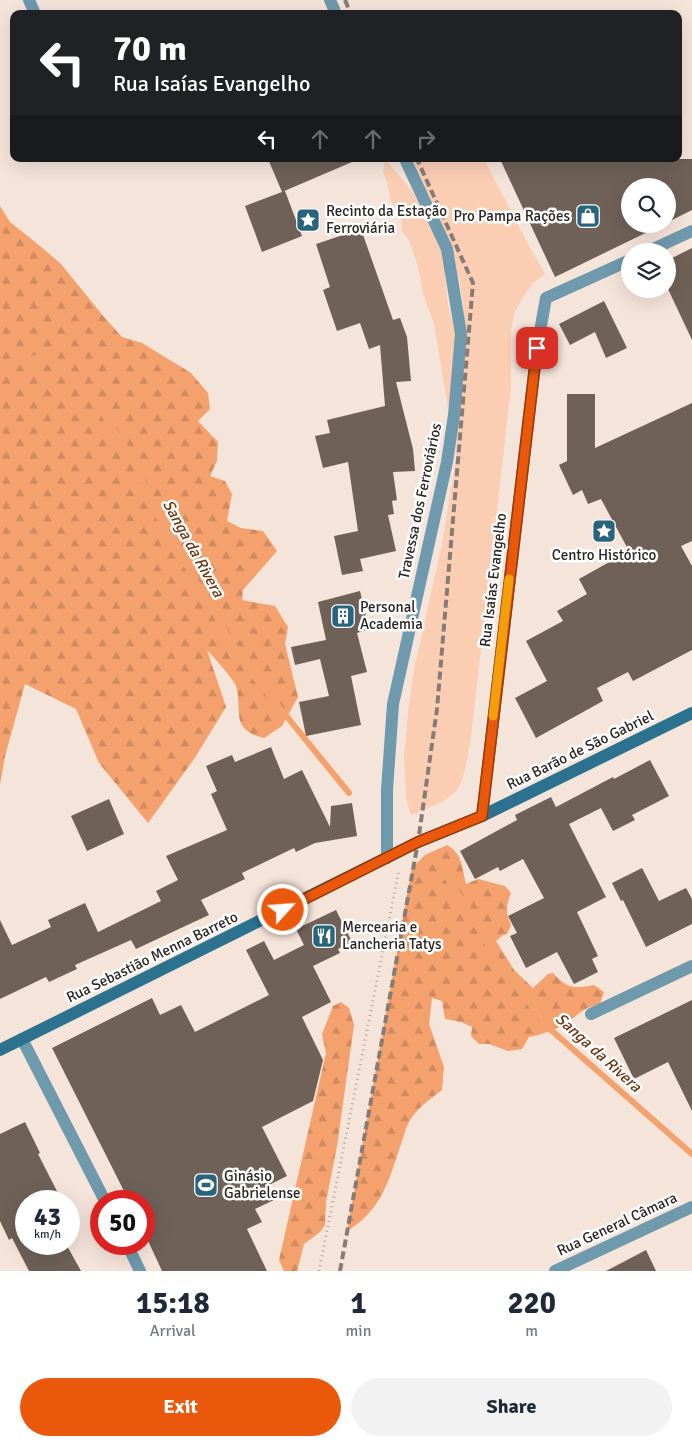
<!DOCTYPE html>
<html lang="en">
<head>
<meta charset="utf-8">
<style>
  body { margin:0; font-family:Signika,sans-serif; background:#f2f2f3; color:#1f2937; height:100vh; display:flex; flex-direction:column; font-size:19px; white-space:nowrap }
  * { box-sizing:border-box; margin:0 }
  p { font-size:16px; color:#747a83 }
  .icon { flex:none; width:28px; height:28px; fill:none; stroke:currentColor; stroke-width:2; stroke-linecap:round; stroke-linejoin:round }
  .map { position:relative; height:1271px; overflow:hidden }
  .side { display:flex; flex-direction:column; background:#fff; flex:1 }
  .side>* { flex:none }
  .banner { position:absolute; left:10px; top:10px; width:672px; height:152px; border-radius:10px; box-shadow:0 5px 20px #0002; background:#202124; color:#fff; overflow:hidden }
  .controls { position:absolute; left:621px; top:178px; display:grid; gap:10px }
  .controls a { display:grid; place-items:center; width:55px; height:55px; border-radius:50%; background:#fff; box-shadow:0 5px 20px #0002; font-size:25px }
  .speed { position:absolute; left:15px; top:1190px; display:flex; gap:10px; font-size:25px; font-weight:700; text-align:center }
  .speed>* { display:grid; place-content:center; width:65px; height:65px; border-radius:50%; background:#fff; box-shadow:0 5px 20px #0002; line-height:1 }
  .speed small { font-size:12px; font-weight:400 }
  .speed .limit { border:8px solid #d22; background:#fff; color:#111 }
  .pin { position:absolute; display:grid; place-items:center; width:42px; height:42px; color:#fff; margin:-21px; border-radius:10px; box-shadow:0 2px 8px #0006 }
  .me { position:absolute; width:55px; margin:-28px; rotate:64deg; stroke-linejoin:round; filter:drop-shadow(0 0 4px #0008) }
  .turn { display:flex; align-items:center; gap:18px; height:105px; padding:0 20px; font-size:22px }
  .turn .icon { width:65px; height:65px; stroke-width:2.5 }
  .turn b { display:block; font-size:35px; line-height:42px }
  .lanes { display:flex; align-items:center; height:48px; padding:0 20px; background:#0003; justify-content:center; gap:25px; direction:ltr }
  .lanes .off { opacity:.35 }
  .eta { display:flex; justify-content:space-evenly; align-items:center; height:85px; text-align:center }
  .eta b { font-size:30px; font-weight:700; line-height:35px }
  .primary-button { display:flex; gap:10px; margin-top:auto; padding:10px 20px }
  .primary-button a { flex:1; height:58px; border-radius:30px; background:#ea580c; color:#fff; font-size:20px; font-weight:700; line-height:58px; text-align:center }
  .primary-button a+a { background:#f2f2f3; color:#1f2937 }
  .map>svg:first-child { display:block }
  .green { fill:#fbceb4 }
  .forest { fill:url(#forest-firs) }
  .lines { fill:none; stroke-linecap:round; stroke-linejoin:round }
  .stream { stroke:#f4a26d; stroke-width:6 }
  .building { fill:#6f6158 }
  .path { stroke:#b4a79f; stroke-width:3; stroke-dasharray:1 4; stroke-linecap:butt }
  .street { stroke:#6f99ac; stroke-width:12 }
  .secondary { stroke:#2c728e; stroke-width:12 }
  .rail { stroke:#877c75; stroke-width:4; stroke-dasharray:8 4; stroke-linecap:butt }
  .route-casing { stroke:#983908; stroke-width:12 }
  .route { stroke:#ea580c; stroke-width:9 }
  .slow { stroke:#f59e0b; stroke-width:9 }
  .labels { text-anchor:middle; stroke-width:5; stroke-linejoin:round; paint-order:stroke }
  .poi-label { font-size:15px; fill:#2b2521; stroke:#fff; text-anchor:start }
  .street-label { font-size:15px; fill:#2b2521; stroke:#fff }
  .water-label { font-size:16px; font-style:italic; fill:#6e3912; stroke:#fff }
</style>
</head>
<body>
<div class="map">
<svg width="692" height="1271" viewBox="0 0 692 1271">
  <defs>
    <pattern id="forest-firs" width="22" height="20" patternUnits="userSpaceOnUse" patternTransform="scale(1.25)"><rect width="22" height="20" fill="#f4a16d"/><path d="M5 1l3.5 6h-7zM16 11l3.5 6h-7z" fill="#d18a5e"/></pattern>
  </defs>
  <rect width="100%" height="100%" fill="#f5e4da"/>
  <g class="green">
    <polygon points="385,159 413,192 443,253 448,305 457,339 453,391 448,408 434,324 423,293 418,267 409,240 402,232 401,219 390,199 387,182 383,172"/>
    <path d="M411 159H484L528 244 545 274 533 283 524 296 515 311 511 330V388L471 737C468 753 466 773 459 787 452 800 424 810 411 815L406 799 404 758 408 712 413 674 442 544 455 464 465 328 462 295 453 253Z"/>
  </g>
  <g class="forest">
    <path d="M0 206 10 222 40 246 61 264 104 317 122 337 142 343 191 373 208 393 210 409 198 421 218 442 217 461 210 476 225 481 232 494 227 521 241 528 263 531 277 551 243 590 242 600 275 606 288 627 285 644 298 697 282 726 264 738C229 729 243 712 236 686 235 681 212 655 207 650L226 707 194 759 148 823 99 763 76 709 25 684 5 756 0 785Z"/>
    <path d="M447 845C463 854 462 869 466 884L478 879 505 886 511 893C506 906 505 913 511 925L507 934 503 935 496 941 514 970 533 988 548 974 553 973C568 989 573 989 594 985L604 992 600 1004C582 1008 580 1014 566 1023 555 1030 541 1035 529 1037L522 1049 508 1051 489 1044H479L471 1036 472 1027 461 1022 445 1019 442 1001 432 998 429 1024 444 1067 442 1090C430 1099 416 1109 409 1122 405 1129 404 1137 401 1144 389 1180 382 1210 347 1231L412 868 425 855Z"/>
    <polygon points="341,1002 349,1008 354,1025 337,1146 326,1202 325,1225 320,1232 304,1244 297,1271 284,1271 279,1260 326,1053 322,1034 333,1006"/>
  </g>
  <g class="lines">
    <g class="stream">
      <polyline points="0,367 48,355 94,399 134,461 159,518 244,664 349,793"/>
      <polyline points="435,859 464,903 501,967 551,1030 692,1154"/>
    </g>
  </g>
  <g class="building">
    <polygon points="268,159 359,159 282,192 285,191 302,236 262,252 245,206 282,192"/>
    <polygon points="500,159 692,159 692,210 668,222 668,186 630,186 630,224 664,224 555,277"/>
    <polygon points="361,229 393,320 400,318 407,337 411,381 396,382 413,449 415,471 393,472 397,500 392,501 394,514 388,515 396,551 360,559 363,571 342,575 334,536 358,531 348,462 323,468 315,436 330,433 327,420 385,406 380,345 369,349 360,323 337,331 323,290 330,287 316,244"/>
    <polygon points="692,248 692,340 668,289 668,260"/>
    <polygon points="604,301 627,348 606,358 595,332 570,345 559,324"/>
    <polygon points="567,394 595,394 595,448 692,403 692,541 681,546 692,566 692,650 633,681 628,672 597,688 603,701 536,738 515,698 547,681 526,641 563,621 557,611 587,594 579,579 629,551 601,499 588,504 582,490 573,495 559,465 567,461"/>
    <polygon points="360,591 369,629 357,633 367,672 351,676 361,725 306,736 299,702 329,696 320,659 295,665 291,647 326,640 318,602"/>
    <polygon points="271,747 284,779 302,770 330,827 331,806 352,803 357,836 315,843 296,852 294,848 242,873 245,879 201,900 209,915 136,949 131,940 75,965 77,969 49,982 46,977 0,999 0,920 12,945 51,927 48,920 85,903 98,932 161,901 156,891 178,880 166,856 227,830 211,794 217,791 206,766 232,755 235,762"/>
    <polygon points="650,760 669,796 632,815 635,820 613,831 601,808 569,824 606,897 577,912 598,956 592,959 598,972 574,984 557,952 526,968 510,936 517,933 508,916 544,898 523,859 500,871 498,867 475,879 460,851 517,820 515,815 551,797 556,807 613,777 614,779"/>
    <polygon points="109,799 124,834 87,851 71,816"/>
    <polygon points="642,868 659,901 686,888 692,899 692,924 646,947 623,900 621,901 612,883"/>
    <polygon points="336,910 352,942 338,949 340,953 313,966 331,1002 302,1017 323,1060 313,1101 262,1127 287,1176 269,1185 276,1199 255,1209 262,1222 247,1229 267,1271 162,1271 144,1232 144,1201 129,1201 52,1048 152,998 160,1015 181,1005 195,1032 269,995 246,950 264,941 274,960 304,945 296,929"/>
    <polygon points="692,1000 692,1111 668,1062 634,1079 614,1038"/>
    <polygon points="25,1122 40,1153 38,1154 62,1201 26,1201 26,1244 66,1244 81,1271 29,1271 12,1238 9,1240 0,1221 0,1134"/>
    <polygon points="646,1250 656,1271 606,1271"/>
  </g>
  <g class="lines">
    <polyline class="path" points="319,1271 399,870"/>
    <g class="street">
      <polyline points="29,0 35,14"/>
      <polyline points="330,0 336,14"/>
      <polyline points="649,251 692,231"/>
      <polyline points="482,816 537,348 546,298 630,260"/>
      <polyline points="387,858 387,790 393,704 447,462 454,415 461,334 447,249 405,159"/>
      <polyline points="591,1014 692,966"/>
      <polyline points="22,1039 105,1201"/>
      <polyline points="127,1244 140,1271"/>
      <polyline points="555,1271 692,1207"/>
    </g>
    <polyline class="secondary" points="0,1050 418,842 482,816 692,713"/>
    <g class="rail">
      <polyline points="345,0 351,14"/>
      <polyline points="340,1271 418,842 437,709 473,283 417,159"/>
    </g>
  </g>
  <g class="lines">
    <g class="route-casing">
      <polyline id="route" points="283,910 418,842 482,816 537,348"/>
    </g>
    <use href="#route" class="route"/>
    <polyline class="slow" points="493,716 509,579"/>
  </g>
  <defs>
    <g id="shop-square" transform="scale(1.25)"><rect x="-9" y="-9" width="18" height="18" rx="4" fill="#29647c" stroke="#fff"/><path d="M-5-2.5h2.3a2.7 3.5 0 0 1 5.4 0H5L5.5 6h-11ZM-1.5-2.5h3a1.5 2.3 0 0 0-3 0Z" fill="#fff"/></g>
    <g id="sight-square" transform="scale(1.25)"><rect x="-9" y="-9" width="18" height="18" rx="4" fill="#29647c" stroke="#fff"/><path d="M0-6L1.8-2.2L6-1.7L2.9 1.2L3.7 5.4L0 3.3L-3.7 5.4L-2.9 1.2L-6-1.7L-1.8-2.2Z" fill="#fff"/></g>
    <g id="building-square" transform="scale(1.25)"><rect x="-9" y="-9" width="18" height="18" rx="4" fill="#29647c" stroke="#fff"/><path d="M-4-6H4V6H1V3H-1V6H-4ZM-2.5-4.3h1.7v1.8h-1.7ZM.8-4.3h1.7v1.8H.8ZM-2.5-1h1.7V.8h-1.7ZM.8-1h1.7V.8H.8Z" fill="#fff"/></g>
    <g id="restaurant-square" transform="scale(1.25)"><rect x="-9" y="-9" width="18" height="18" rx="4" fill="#29647c" stroke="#fff"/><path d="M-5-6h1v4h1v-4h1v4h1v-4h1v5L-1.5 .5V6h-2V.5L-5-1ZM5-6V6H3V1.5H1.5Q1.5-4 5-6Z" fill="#fff"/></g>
    <g id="stadium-square" transform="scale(1.25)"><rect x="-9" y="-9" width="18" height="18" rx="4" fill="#29647c" stroke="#fff"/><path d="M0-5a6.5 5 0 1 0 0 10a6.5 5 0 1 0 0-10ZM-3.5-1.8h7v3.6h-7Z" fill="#fff"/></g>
  </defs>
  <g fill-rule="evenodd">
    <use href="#shop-square" x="588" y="216"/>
    <use href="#sight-square" x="308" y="220"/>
    <use href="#sight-square" x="604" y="531"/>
    <use href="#building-square" x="343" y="616"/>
    <use href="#restaurant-square" x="324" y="936"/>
    <use href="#stadium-square" x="206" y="1185"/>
  </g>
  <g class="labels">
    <g class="poi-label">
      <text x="326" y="216">Recinto da Estação<tspan x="326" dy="17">Ferroviária</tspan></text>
      <text x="570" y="221" text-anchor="end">Pro Pampa Rações</text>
      <text x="604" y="560" text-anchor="middle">Centro Histórico</text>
      <text x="360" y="612">Personal<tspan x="360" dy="17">Academia</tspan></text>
      <text x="342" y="932">Mercearia e<tspan x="342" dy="17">Lancheria Tatys</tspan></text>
      <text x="224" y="1181">Ginásio<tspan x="224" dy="17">Gabrielense</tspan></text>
    </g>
    <g class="street-label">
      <text transform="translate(420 501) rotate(-78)" y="5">Travessa dos Ferroviários</text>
      <text transform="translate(493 580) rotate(-83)" y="5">Rua Isaías Evangelho</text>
      <text transform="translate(580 750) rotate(-26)" y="5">Rua Barão de São Gabriel</text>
      <text transform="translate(152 957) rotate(-26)" y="5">Rua Sebastião Menna Barreto</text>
      <text transform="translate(617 1224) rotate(-25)" y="5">Rua General Câmara</text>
    </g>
    <g class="water-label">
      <text transform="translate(194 548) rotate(61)" y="6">Sanga da Rivera</text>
      <text transform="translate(599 1052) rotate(42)" y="6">Sanga da Rivera</text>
    </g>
  </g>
</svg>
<div class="controls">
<a><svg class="icon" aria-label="search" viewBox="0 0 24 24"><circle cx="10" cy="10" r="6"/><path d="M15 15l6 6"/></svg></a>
<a><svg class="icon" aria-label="layers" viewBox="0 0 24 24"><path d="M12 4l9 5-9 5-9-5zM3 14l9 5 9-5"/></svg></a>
</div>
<div class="speed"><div>43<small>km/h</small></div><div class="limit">50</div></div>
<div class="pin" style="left:537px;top:348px;background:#d93025"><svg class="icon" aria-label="arrive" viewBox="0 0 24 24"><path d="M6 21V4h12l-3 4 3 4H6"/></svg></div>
<svg class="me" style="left:283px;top:910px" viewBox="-20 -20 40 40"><circle r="17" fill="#ea580c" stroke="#fff" stroke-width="3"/><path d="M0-11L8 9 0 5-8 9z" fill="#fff"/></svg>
<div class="banner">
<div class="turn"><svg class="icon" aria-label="left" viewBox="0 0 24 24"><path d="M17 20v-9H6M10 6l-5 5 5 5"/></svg><div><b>70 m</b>Rua Isaías Evangelho</div></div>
<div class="lanes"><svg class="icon" aria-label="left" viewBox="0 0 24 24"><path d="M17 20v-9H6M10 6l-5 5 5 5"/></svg><svg class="icon off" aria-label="ahead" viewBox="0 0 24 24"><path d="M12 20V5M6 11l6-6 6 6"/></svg><svg class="icon off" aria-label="ahead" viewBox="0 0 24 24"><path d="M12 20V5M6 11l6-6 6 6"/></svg><svg class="icon off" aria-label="right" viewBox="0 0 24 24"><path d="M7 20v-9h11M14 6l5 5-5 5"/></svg></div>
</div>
</div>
<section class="side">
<div class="eta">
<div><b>15:18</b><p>Arrival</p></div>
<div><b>1</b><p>min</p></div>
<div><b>220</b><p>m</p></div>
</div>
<div class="primary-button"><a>Exit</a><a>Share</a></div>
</section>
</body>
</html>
